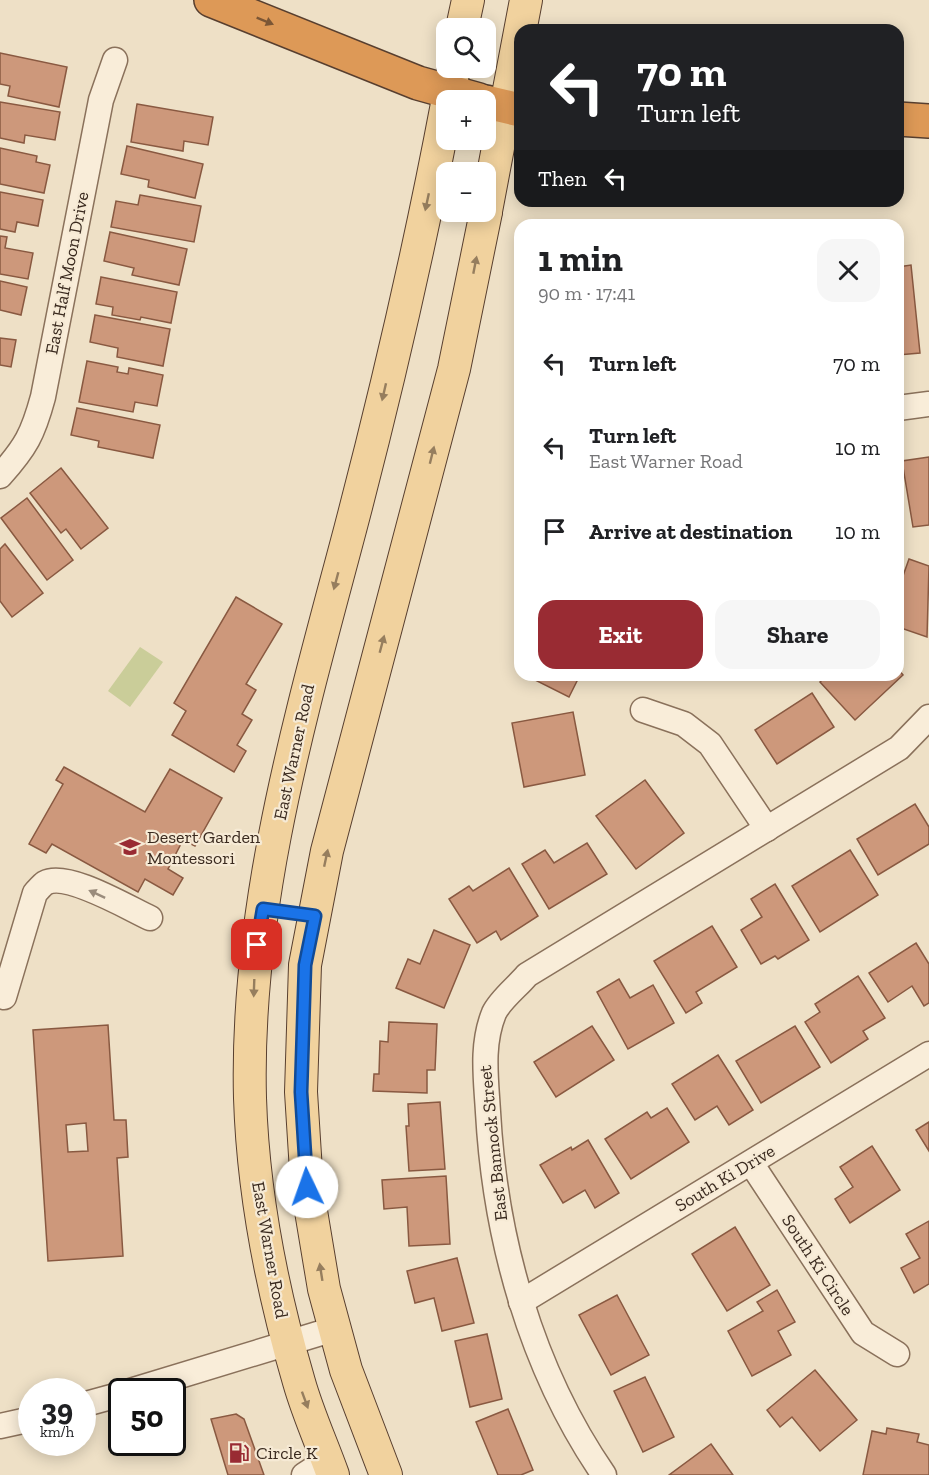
<!DOCTYPE html>
<html lang="en">
<head>
<meta charset="utf-8">
<style>
  body { margin:0; font-family:"Zilla Slab",serif; background:#f6f6f6; color:#202124; height:100vh; display:flex; flex-direction:column; font-size:22px; white-space:nowrap }
  * { box-sizing:border-box; margin:0 }
  p { font-size:20px; color:#757577 }
  .icon { flex:none; width:33px; height:33px; fill:none; stroke:currentColor; stroke-width:2; stroke-linecap:round; stroke-linejoin:round }
  .map { position:relative; flex:1; overflow:hidden }
  .details { position:absolute; left:514px; top:219px; width:390px; height:462px; display:flex; flex-direction:column; background:#fff; border-radius:18px; box-shadow:0 3px 15px #0003 }
  .details>* { flex:none }
  .top-card { position:absolute; left:514px; top:24px; width:390px; height:183px; border-radius:18px; box-shadow:0 3px 15px #0003; background:#202124; color:#fff; overflow:hidden }
  .controls { position:absolute; left:436px; top:18px; display:grid; gap:12px }
  .controls a { display:grid; place-items:center; width:60px; height:60px; border-radius:12px; background:#fff; box-shadow:0 3px 15px #0003; font-size:30px }
  .speed { position:absolute; left:18px; top:1378px; display:flex; gap:12px; font-size:30px; font-weight:700; text-align:center }
  .speed>* { display:grid; place-content:center; width:78px; height:78px; border-radius:50%; background:#fff; box-shadow:0 3px 15px #0003; line-height:1 }
  .speed small { font-size:15px; font-weight:400 }
  .speed .limit { border:3px solid #111; border-radius:9px; background:#fff; color:#111 }
  .pin { position:absolute; display:grid; place-items:center; width:51px; height:51px; color:#fff; margin:-26px; border-radius:12px; box-shadow:0 3px 9px #0006 }
  .me { position:absolute; width:66px; margin:-33px; rotate:357deg; stroke-linejoin:round; filter:drop-shadow(0 0 4px #0008) }
  .turn { display:flex; align-items:center; gap:21px; height:126px; padding:0 24px; font-size:27px }
  .turn .icon { width:78px; height:78px; stroke-width:2.5 }
  .turn b { display:block; font-size:42px; line-height:51px }
  .then { display:flex; align-items:center; height:57px; padding:0 24px; background:#0003; gap:12px; font-size:22px }
  .round { display:grid; place-items:center; flex:none; width:63px; height:63px; border-radius:18px; background:#f6f6f6 }
  .head { display:flex; align-items:center; justify-content:space-between; height:102px; padding:0 24px }
  h1 { font-size:36px; font-weight:800; line-height:45px }
  .action { display:flex; gap:12px; margin-top:auto; padding:12px 24px }
  .action a { flex:1; height:69px; border-radius:18px; background:#992b33; color:#fff; font-size:24px; font-weight:800; line-height:69px; text-align:center }
  .action a+a { background:#f6f6f6; color:#202124 }
  ul { padding:0; list-style:none }
  li { display:flex; align-items:center; gap:18px; height:84px; padding:0 24px }
  li div { flex:1 }
  li b { display:block; font-size:22px }
  li em { font-style:normal }
  .map>svg:first-child { display:block }
  .green { fill:#cacd99 }
  .building { fill:#cd987b; stroke:#895941; stroke-width:1.5; fill-rule:evenodd }
  .lines { fill:none; stroke-linecap:round; stroke-linejoin:round }
  .minor-casing { stroke:#8a715b; stroke-width:27 }
  .major-casing { stroke:#583f2f; stroke-width:34 }
  .highway-casing { stroke:#583f2f; stroke-width:36 }
  .minor { stroke:#f9edd9; stroke-width:24 }
  .major { stroke:#f1d29e; stroke-width:32 }
  .highway { stroke:#dd9957; stroke-width:33 }
  .oneway { fill:#7b5635 }
  .oneway2 { fill:#967e5e }
  .oneway3 { fill:#9a8c7c }
  .route-casing { stroke:#114b97; stroke-width:15 }
  .route { stroke:#1a73e8; stroke-width:10 }
  .labels { text-anchor:middle; stroke-width:4.5; stroke-linejoin:round; paint-order:stroke }
  .street-label { font-size:18px; fill:#3a2a1f; stroke:#f6ead5 }
  .poi-label { font-size:18px; fill:#3a2a1f; stroke:#f6ead5; text-anchor:start }
</style>
</head>
<body>
<div class="map">
<svg width="929" height="1475" viewBox="0 0 929 1475">
  <rect width="100%" height="100%" fill="#eee0c6"/>
  <polygon class="green" points="140,647 163,662 130,707 108,691"/>
  <g class="building">
    <polygon points="0,53 67,67 59,107 8,96 10,86 0,84"/>
    <polygon points="0,102 60,112 55,140 25,135 24,143 0,138"/>
    <polygon points="137,104 213,117 208,145 184,141 183,151 131,142"/>
    <polygon points="127,146 203,164 195,198 148,187 149,180 121,174"/>
    <polygon points="0,148 37,156 36,162 50,165 44,193 0,184"/>
    <polygon points="0,192 43,200 38,226 17,222 15,232 0,229"/>
    <polygon points="140,195 201,206 194,242 111,227 116,201 138,205"/>
    <polygon points="110,232 187,249 179,285 132,275 134,268 104,261"/>
    <polygon points="0,236 7,237 5,248 33,253 28,279 0,274"/>
    <polygon points="911,265 920,353 898,355 898,267"/>
    <polygon points="101,277 177,292 171,323 141,317 140,320 112,315 113,307 96,304"/>
    <polygon points="0,281 27,287 21,315 0,310"/>
    <polygon points="95,315 170,329 163,366 117,357 118,348 90,342"/>
    <polygon points="0,338 16,340 11,367 0,365"/>
    <polygon points="87,361 118,367 117,372 128,374 129,368 163,375 157,406 135,402 133,412 79,402"/>
    <polygon points="77,408 160,425 153,458 98,447 99,441 71,435"/>
    <polygon points="929,457 929,525 913,527 902,461"/>
    <polygon points="61,468 108,528 81,549 66,529 61,533 30,493"/>
    <polygon points="27,498 73,560 47,580 1,518"/>
    <polygon points="5,544 43,593 12,617 0,601 0,549"/>
    <polygon points="909,559 929,566 927,637 898,627 898,590"/>
    <polygon points="236,597 282,624 246,684 256,690 242,714 252,720 237,745 246,751 234,772 172,735 186,711 174,703"/>
    <polygon points="898,669 903,675 855,720 820,682 827,675 898,675"/>
    <polygon points="530,675 580,675 569,697 529,677"/>
    <polygon points="812,693 834,727 777,764 755,730"/>
    <polygon points="573,712 585,775 524,787 512,723"/>
    <polygon points="64,767 145,812 170,769 222,798 195,846 183,840 168,869 183,878 173,895 145,879 138,892 52,844 46,853 29,844 63,784 56,780"/>
    <polygon points="645,780 684,833 636,869 596,816"/>
    <polygon points="915,804 929,827 929,844 878,875 857,839"/>
    <polygon points="587,843 607,874 549,909 522,864 545,850 554,863"/>
    <polygon points="850,850 878,895 820,932 792,886"/>
    <polygon points="509,868 538,916 501,940 496,931 477,943 449,899 469,886 473,891"/>
    <polygon points="775,884 809,940 778,959 775,956 761,964 741,930 762,917 751,899"/>
    <polygon points="712,926 737,967 696,992 702,1003 686,1013 654,961"/>
    <polygon points="434,930 470,945 444,1008 396,988 408,959 420,964"/>
    <polygon points="916,943 929,964 929,1003 924,1006 912,986 888,1002 869,973"/>
    <polygon points="858,976 885,1018 863,1031 868,1039 831,1063 805,1022 820,1012 815,1004"/>
    <polygon points="619,979 630,998 653,985 674,1023 628,1049 597,992"/>
    <polygon points="389,1022 437,1024 435,1070 427,1070 427,1093 373,1091 374,1074 379,1074 380,1041 388,1042"/>
    <path d="M108 1025 114 1120H126L128 1157 117 1158 123 1256 48 1261 33 1030ZM86 1123 88 1151 68 1152 66 1125Z"/>
    <polygon points="592,1026 614,1060 556,1097 534,1062"/>
    <polygon points="795,1026 820,1067 761,1103 736,1061"/>
    <polygon points="718,1055 753,1110 729,1125 717,1106 695,1120 672,1084"/>
    <polygon points="440,1102 445,1169 409,1171 406,1126 409,1126 408,1104"/>
    <polygon points="667,1108 689,1142 631,1179 605,1139 647,1112 651,1118"/>
    <polygon points="929,1122 929,1151 916,1130"/>
    <polygon points="588,1140 619,1193 595,1208 585,1190 563,1203 540,1165 571,1147 572,1150"/>
    <polygon points="872,1146 900,1190 850,1223 835,1199 853,1187 840,1167"/>
    <polygon points="446,1176 450,1244 409,1246 407,1207 384,1209 382,1180"/>
    <polygon points="929,1221 929,1284 914,1293 901,1268 920,1258 906,1234"/>
    <polygon points="735,1227 770,1285 727,1311 692,1254"/>
    <polygon points="457,1258 474,1323 442,1331 434,1298 415,1303 407,1271"/>
    <polygon points="777,1290 795,1322 778,1331 791,1355 752,1376 728,1331 763,1311 757,1302"/>
    <polygon points="617,1295 649,1355 611,1375 579,1315"/>
    <polygon points="487,1334 502,1399 470,1407 455,1341"/>
    <polygon points="815,1370 857,1420 820,1451 792,1417 780,1427 767,1410"/>
    <polygon points="645,1377 674,1437 643,1452 614,1391"/>
    <polygon points="508,1409 533,1470 521,1475 498,1475 476,1422"/>
    <polygon points="236,1414 244,1419 264,1475 228,1475 211,1419"/>
    <polygon points="887,1428 919,1434 917,1442 929,1445 929,1475 863,1475 872,1431 886,1434"/>
    <polygon points="711,1444 733,1475 669,1475"/>
  </g>
  <g class="lines">
    <g class="minor-casing">
      <g id="minor">
        <polyline points="898,408 929,404"/>
        <path d="M0 476C26 447 33 434 43 397L101 100 115 60"/>
        <polyline points="643,710 684,724 710,744 767,829"/>
        <path d="M4 997 35 893C38 890 42 885 45 883 67 871 128 908 150 918"/>
        <polyline points="751,1163 863,1333 897,1354"/>
        <polyline points="521,1302 929,1054"/>
        <polyline points="127,1392 334,1329"/>
        <polyline points="82,1405 122,1394"/>
        <polyline points="0,1426 32,1419"/>
        <polyline points="304,1475 327,1460"/>
        <path d="M604 1475C531 1369 495 1239 488 1112 486 1078 481 1045 494 1013 500 1000 517 987 527 975L899 748 929 717"/>
      </g>
    </g>
    <g class="major-casing">
      <g id="major">
        <polyline points="462,28 468,0"/>
        <polyline points="448,100 454,68"/>
        <polyline points="486,211 526,0"/>
        <path d="M333 1475C322 1444 308 1414 299 1382 272 1290 253 1194 250 1098 245 905 301 715 350 530 387 389 420 247 447 104"/>
        <polyline points="386,1475 346,1370 324,1289 307,1187 301,1092 305,965 327,851 454,369 486,212"/>
      </g>
    </g>
    <g class="highway-casing">
      <g id="highway">
        <polyline points="211,0 418,83 479,100"/>
        <polyline points="486,102 520,110"/>
        <polyline points="898,119 929,121"/>
      </g>
    </g>
    <use href="#minor" class="minor"/>
    <use href="#major" class="major"/>
    <use href="#highway" class="highway"/>
  </g>
  <defs><path id="oneway-solid" d="M-6-.8H1V-3.2L6.5 0L1 3.2V.8H-6Z" transform="scale(1.5)"/></defs>
  <use class="oneway" href="#oneway-solid" transform="translate(265 21) rotate(22)"/>
  <g class="oneway2">
    <use href="#oneway-solid" transform="translate(427 202) rotate(102)"/>
    <use href="#oneway-solid" transform="translate(475 265) rotate(-79)"/>
    <use href="#oneway-solid" transform="translate(384 392) rotate(103)"/>
    <use href="#oneway-solid" transform="translate(432 455) rotate(-76)"/>
    <use href="#oneway-solid" transform="translate(336 581) rotate(105)"/>
    <use href="#oneway-solid" transform="translate(382 644) rotate(-75)"/>
    <use href="#oneway-solid" transform="translate(326 858) rotate(-78)"/>
    <use href="#oneway-solid" transform="translate(254 988) rotate(92)"/>
    <use href="#oneway-solid" transform="translate(321 1272) rotate(-99)"/>
    <use href="#oneway-solid" transform="translate(305 1400) rotate(70)"/>
  </g>
  <use class="oneway3" href="#oneway-solid" transform="translate(97 894) rotate(-155)"/>
  <g class="lines">
    <g class="route-casing">
      <polyline id="route" points="257,945 263,909 315,916 305,965 301,1092 307,1187"/>
    </g>
    <use href="#route" class="route"/>
  </g>
  <defs>
    <g id="school-bare" transform="scale(1.62)"><path d="M0-5L7-2L0 1L-7-2ZM-4 1L0 2.5L4 1V4Q0 6-4 4Z" fill="#992b33" stroke="#f6ead5" stroke-width="2.5" paint-order="stroke"/></g>
    <g id="fuel-bare" transform="scale(1.62)"><path d="M-5.5-6h7V0h2V4h1.3V-2.5L3-4.5l.8-.8L6-3V5H2.5V1h-1V6h-7ZM-4.2-4.7v3.2H.2V-4.7Z" fill="#992b33" stroke="#f6ead5" stroke-width="2.5" paint-order="stroke"/></g>
  </defs>
  <g fill-rule="evenodd">
    <use href="#school-bare" x="130" y="847"/>
    <use href="#fuel-bare" x="239" y="1453"/>
  </g>
  <g class="labels">
    <g class="street-label">
      <text transform="translate(67 273) rotate(-79)" y="6">East Half Moon Drive</text>
      <text transform="translate(294 752) rotate(-78)" y="6">East Warner Road</text>
      <text transform="translate(493 1143) rotate(-96)" y="6">East Bannock Street</text>
      <text transform="translate(725 1178) rotate(-31)" y="6">South Ki Drive</text>
      <text transform="translate(270 1250) rotate(80)" y="6">East Warner Road</text>
      <text transform="translate(818 1265) rotate(57)" y="6">South Ki Circle</text>
    </g>
    <g class="poi-label">
      <text x="147" y="843">Desert Garden<tspan x="147" dy="21">Montessori</tspan></text>
      <text x="256" y="1459">Circle K</text>
    </g>
  </g>
</svg>
<div class="controls">
<a><svg class="icon" aria-label="search" viewBox="0 0 24 24"><circle cx="10" cy="10" r="6"/><path d="M15 15l6 6"/></svg></a>
<a>+</a>
<a>−</a>
</div>
<div class="speed"><div>39<small>km/h</small></div><div class="limit">50</div></div>
<div class="pin" style="left:257px;top:945px;background:#d93025"><svg class="icon" aria-label="arrive" viewBox="0 0 24 24"><path d="M6 21V4h12l-3 4 3 4H6"/></svg></div>
<svg class="me" style="left:307px;top:1187px" viewBox="-20 -20 40 40"><circle r="19" fill="#fff"/><path d="M0-13L10 11 0 6-10 11z" fill="#1a73e8"/></svg>
<div class="top-card">
<div class="turn"><svg class="icon" aria-label="left" viewBox="0 0 24 24"><path d="M17 20v-9H6M10 6l-5 5 5 5"/></svg><div><b>70 m</b>Turn left</div></div>
<div class="then">Then<svg class="icon" aria-label="left" viewBox="0 0 24 24"><path d="M17 20v-9H6M10 6l-5 5 5 5"/></svg></div>
</div>
<section class="details">
<div class="head"><div><h1>1 min</h1><p>90 m · 17:41</p></div><a class="round"><svg class="icon" aria-label="close" viewBox="0 0 24 24"><path d="M6 6l12 12M18 6L6 18"/></svg></a></div>
<ul>
<li><svg class="icon" aria-label="left" viewBox="0 0 24 24"><path d="M17 20v-9H6M10 6l-5 5 5 5"/></svg><div><b>Turn left</b></div><em>70 m</em></li>
<li><svg class="icon" aria-label="left" viewBox="0 0 24 24"><path d="M17 20v-9H6M10 6l-5 5 5 5"/></svg><div><b>Turn left</b><p>East Warner Road</p></div><em>10 m</em></li>
<li><svg class="icon" aria-label="arrive" viewBox="0 0 24 24"><path d="M6 21V4h12l-3 4 3 4H6"/></svg><div><b>Arrive at destination</b></div><em>10 m</em></li>
</ul>
<div class="action"><a>Exit</a><a>Share</a></div>
</section>
</div>
</body>
</html>
